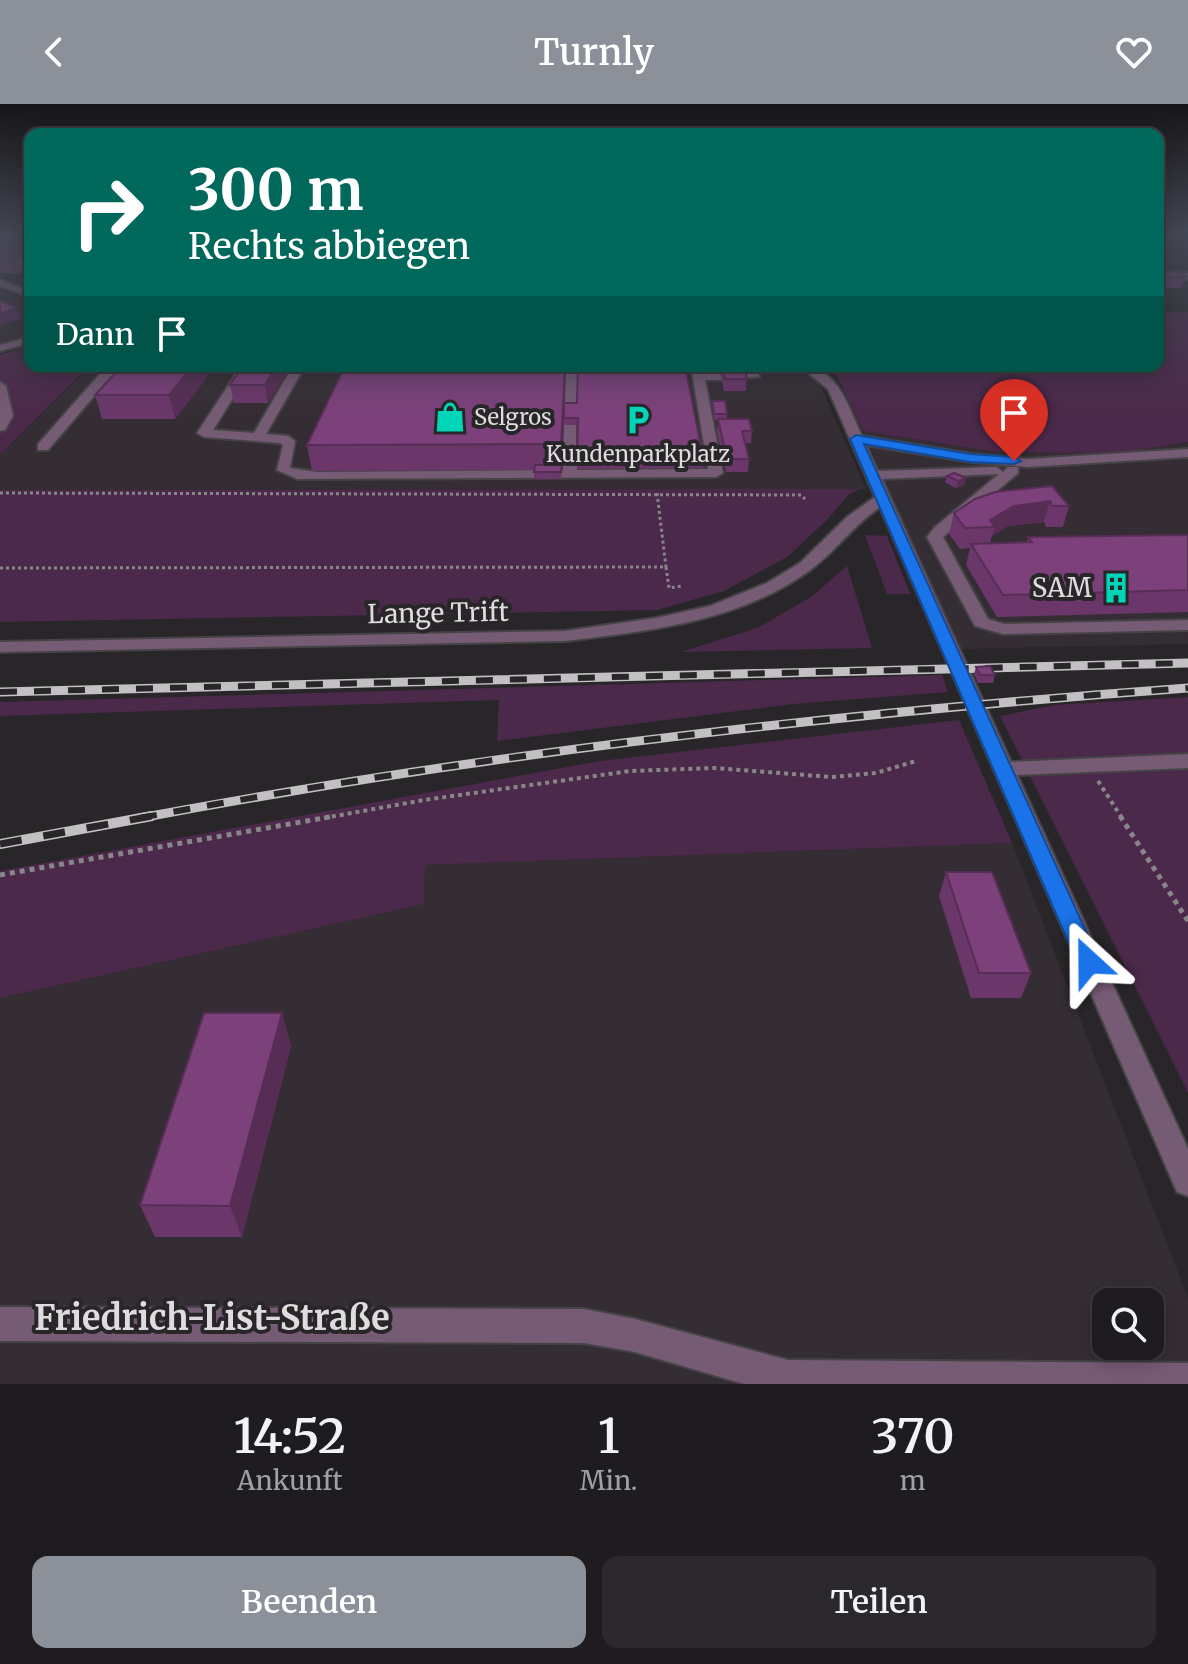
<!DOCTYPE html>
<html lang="de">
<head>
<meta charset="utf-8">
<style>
  body { margin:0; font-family:Merriweather,serif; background:#2c292c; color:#f1f3f6; height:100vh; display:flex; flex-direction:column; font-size:30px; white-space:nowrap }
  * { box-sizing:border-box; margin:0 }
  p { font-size:26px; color:#a1a1a4 }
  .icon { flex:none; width:44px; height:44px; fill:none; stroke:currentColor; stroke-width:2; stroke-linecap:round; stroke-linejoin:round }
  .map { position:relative; height:1280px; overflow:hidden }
  .drawer { display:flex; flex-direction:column; background:#1f1c1f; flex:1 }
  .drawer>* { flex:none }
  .hud { position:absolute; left:24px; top:24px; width:1140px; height:244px; border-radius:16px; box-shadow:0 4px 20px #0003,0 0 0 2px #3c3a3d; background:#00695c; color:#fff; overflow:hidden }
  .buttons { position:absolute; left:1092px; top:1184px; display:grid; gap:16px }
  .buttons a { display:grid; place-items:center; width:72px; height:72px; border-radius:16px; background:#1f1c1f; box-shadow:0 4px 20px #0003,0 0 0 2px #3c3a3d; font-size:40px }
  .pin { position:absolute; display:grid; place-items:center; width:68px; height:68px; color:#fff; margin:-82px -34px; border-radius:50% 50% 50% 0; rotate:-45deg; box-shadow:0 0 8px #0007 }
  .pin .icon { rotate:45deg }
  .me { position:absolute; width:88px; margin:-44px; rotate:336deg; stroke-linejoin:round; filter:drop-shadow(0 0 6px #0008) }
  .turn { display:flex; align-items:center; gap:28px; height:168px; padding:0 32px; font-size:36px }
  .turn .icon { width:104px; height:104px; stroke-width:2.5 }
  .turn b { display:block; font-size:56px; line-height:68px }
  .then { display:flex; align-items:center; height:76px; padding:0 32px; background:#0003; gap:16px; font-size:30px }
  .eta { display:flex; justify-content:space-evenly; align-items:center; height:136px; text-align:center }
  .eta b { font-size:48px; font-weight:600; line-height:56px }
  .cta { display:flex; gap:16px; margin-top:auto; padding:16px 32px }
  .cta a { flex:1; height:92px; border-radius:16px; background:#8c9099; color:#fff; font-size:32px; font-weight:600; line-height:92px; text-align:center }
  .cta a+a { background:#2c292c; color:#f1f3f6 }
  header { display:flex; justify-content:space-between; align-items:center; height:104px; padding:0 32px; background:#8c9099; color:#fff; font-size:36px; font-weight:600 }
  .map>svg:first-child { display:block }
  .built { fill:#352d34; fill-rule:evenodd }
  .green { fill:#4b294a }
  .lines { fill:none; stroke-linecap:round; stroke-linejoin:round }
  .minor-casing { stroke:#464346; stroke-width:4 }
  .path-far2 { stroke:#888688; stroke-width:3; stroke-dasharray:3 3; stroke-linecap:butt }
  .path-far1 { stroke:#888688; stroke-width:4; stroke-dasharray:4 4; stroke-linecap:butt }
  .path { stroke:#888688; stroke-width:5; stroke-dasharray:5 5; stroke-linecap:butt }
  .minor { fill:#765b75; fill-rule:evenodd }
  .rail-far1-casing { stroke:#c2c0c2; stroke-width:9 }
  .rail-casing { stroke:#c2c0c2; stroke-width:10 }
  .rail-far1 { stroke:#292629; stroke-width:6; stroke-dasharray:17; stroke-linecap:butt }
  .rail { stroke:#292629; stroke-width:7; stroke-dasharray:22; stroke-linecap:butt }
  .wall { fill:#6b376a }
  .shaded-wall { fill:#572d56 }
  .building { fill:#7c407b; stroke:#572d56; stroke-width:2 }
  .route { fill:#1a73e8; stroke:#114b97; stroke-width:2 }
  .labels { text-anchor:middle; stroke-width:8; stroke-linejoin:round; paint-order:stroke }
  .far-poi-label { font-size:22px; fill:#dedcde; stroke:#292629; text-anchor:start }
  .poi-label { font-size:26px; fill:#dedcde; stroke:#292629; text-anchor:end }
  .street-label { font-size:26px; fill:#dedcde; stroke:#292629 }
  .near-neighbourhood-label { font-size:34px; font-weight:bold; fill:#dedcde; stroke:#292629 }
</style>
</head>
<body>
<header><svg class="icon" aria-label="back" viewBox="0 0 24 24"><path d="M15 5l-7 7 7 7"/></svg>Turnly<svg class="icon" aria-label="heart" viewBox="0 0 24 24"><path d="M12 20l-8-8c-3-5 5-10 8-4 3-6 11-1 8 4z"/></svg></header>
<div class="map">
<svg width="1188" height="1280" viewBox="0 0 1188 1280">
  <rect width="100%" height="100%" fill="#292629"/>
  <g class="built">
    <polygon points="0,186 30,198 30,231 0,240"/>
    <polygon points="90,262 789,262 810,272 820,281 866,385 0,386 0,351"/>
    <polygon points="863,327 997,348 1120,348 1188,338 1188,540 960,545"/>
    <path d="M1012 739 1188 1194V1280H0V894L423 800 425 761ZM1106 1198H1150V1242H1106Z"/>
  </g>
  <g class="green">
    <polygon points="1158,208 1188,208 1188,338 1120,349 997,348 863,327 832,262 1158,262"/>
    <polygon points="30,242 30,262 89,262 0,351 0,251"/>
    <polygon points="860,385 848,391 828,415 787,453 724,487 657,506 0,518 0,386"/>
    <polygon points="865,431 887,432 910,490 887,490"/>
    <polygon points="847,462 872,544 681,548 757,524 811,493"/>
    <polygon points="942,571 948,588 793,600 497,637 499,596 0,612 0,598"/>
    <polygon points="1188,593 1188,989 1000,612 1055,601"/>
    <polygon points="959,616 1012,739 425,761 424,800 0,894 0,767 600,657"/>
  </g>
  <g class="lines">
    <g class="minor-casing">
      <g id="minor">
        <polygon points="4,131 13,131 0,140 0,133"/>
        <rect x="1158" y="169" width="30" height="6"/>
        <polygon points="0,176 30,187 30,193 0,182"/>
        <polygon points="30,233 30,239 0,247 0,241"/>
        <polygon points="116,262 131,262 107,277 48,346 38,346 38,340 99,271"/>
        <polygon points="241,262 253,262 213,326 254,329 293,262 305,262 266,330 288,332 295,337 290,364 317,368 563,366 564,321 570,317 576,321 577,366 708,365 691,262 703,262 704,268 721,268 727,272 721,276 705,276 723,369 716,373 297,375 277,366 283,341 280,339 204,333 197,329"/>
        <polygon points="566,262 578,262 577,305 571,309 565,305"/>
        <polygon points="747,262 759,262 759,273 738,274 738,270 748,268"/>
        <path d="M799 262C838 262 848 302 862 332L972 350 1028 355 1188 345V353L1028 363 972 358 866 341 878 367 996 363 1003 368 1008 363H1018V369L943 433 988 515 1004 520 1188 516V526L1003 530 975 522 927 433 935 423 999 370 882 375 1011 658 1188 650V664L1017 671 1188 1045V1092L1177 1088 880 403C852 422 834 450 806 469 736 518 648 527 565 537L0 548V538L565 527 656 514 710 502 767 479 800 459 847 413 875 393 828 285Z"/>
        <polygon points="0,278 6,282 13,312 5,326 0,327"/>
        <polygon points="0,1203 584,1205 635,1215 788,1256 1188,1259 1188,1280 744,1280 635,1248 584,1239 0,1237"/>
      </g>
    </g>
    <g class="path-far2">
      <polyline points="0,389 801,391 805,395"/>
      <polyline points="657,389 666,463"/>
      <polyline points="0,464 666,463 669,484 683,482"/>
    </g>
    <g class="path-far1">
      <polyline points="1098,677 1122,714"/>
      <polyline points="324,714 424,696 630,667 714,664 832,673 876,669 916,657"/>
    </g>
    <g class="path">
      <polyline points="1120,712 1188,817"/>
      <polyline points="0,771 335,712"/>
    </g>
    <use href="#minor" class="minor"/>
    <g class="rail-far1-casing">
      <g id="rail-far1">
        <polyline points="0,588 1188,559"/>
        <path d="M140 714C487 649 837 609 1188 584"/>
      </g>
    </g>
    <g class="rail-casing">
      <polyline id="rail" points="0,740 152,712"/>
    </g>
    <use href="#rail-far1" class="rail-far1"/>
    <use href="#rail" class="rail"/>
  </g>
  <g class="wall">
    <polygon points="9,131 30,131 30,139 17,138 18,140 30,140 30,170 0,169 0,135 11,135"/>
    <polygon points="1158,158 1164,162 1162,167 1185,173 1182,184 1158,184"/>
    <polygon points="714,262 747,262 746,287 724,287 720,270 716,270"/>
    <polygon points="206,266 207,273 175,315 102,315 95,291"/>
    <polygon points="287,267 268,299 234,299 230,281"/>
    <polygon points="712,297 727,310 727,315 752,327 751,339 745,339 749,355 748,368 726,368 717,328 718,316 714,316"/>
    <polygon points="565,299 704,358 703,364 577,365 578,321 564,321 564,319 561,375 534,375 534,366 312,367 307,341"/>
    <polygon points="947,372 966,374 964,381 956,384 945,378"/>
    <polygon points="1052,382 1069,402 1063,423 1046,423 1044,418 1008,422 992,432 990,439 1027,438 1028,433 1188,431 1188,508 997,513 966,461 970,444 960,445 949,430 954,409"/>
    <polygon points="976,563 995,571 993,579 978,579 974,570"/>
    <polygon points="946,768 1031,869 1021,894 971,894 939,792"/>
    <polygon points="282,909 291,942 242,1133 155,1133 140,1101"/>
  </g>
  <g class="shaded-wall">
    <polygon points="16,135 24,160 13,160 7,141"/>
    <polygon points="17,204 21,215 0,221 0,209"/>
    <polygon points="192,262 208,262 206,266 207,273 175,315 169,291"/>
    <polygon points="276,262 286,262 287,267 268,299 265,281"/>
    <polygon points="565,262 566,262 562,366 561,340"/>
    <polygon points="966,374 964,381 956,384 958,377"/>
    <polygon points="1050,397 1044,418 1008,422 992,432 995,423 990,416 1014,402"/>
    <polygon points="282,909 291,942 242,1133 230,1102"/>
  </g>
  <g class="building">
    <polygon points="0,135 16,135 7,141 0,141"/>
    <polygon points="18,140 30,140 30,147 20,147"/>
    <polygon points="20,154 30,154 30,160 12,160"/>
    <polygon points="1158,167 1177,167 1185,173 1160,173 1158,172"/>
    <polygon points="0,197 17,204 0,209"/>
    <polygon points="122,262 192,262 169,291 95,291"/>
    <polygon points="243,262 276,262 265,281 230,281"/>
    <polygon points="345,262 565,262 561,340 307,341"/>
    <polygon points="578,262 685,262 704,358 577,358 578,314 564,314 564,299 577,299"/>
    <polygon points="716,262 747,262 747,264 722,264 722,269 721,264 716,264"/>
    <polygon points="722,264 744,264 747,275 725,275"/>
    <polygon points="712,297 725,297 727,310 714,310"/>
    <polygon points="718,315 749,315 752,327 742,327 749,355 727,355"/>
    <polygon points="535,361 562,361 561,368 534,368"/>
    <polygon points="954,369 966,374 958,377 947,372"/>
    <polygon points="1052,382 1069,402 1052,402 1050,397 1014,402 990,416 995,423 965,424 954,409 975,395 995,388"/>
    <polygon points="1188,431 1188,486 1003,491 971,440 1032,438 1028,433"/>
    <polygon points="990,562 995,571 980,571 976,563"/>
    <polygon points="946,768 992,768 1031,869 979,869"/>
    <polygon points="204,909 282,909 230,1102 140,1101"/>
  </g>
  <linearGradient id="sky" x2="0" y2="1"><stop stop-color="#171517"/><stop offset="0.42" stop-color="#434754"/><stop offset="1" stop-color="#434754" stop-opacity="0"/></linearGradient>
  <rect width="1188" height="310" fill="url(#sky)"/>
  <polygon class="route" points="856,331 970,350 1014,353 1021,357 1014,360 970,358 864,340 1100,858 1097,864 1089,866 1081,864 1077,858 850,335"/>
  <defs>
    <g id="shop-bare" transform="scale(2.4)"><path d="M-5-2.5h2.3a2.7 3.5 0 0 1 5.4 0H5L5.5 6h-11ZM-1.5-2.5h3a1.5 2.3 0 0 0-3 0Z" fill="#00d5b7" stroke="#292629" stroke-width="2.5" paint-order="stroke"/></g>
    <g id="parking-bare" transform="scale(2.4)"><path d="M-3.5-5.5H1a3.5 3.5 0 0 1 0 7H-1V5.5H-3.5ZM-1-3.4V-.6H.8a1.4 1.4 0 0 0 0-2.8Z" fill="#00d5b7" stroke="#292629" stroke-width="2.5" paint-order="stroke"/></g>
    <g id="building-bare" transform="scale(2.4)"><path d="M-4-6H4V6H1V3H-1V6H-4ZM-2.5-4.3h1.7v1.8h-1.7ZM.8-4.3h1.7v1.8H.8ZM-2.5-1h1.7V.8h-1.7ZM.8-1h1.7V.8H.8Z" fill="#00d5b7" stroke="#292629" stroke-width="2.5" paint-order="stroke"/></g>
  </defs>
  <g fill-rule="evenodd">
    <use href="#shop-bare" x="450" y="313"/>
    <use href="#parking-bare" x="638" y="316"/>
    <use href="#building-bare" x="1116" y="484"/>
  </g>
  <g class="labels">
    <g class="far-poi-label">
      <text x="474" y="321">Selgros</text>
      <text x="638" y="358" text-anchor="middle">Kundenparkplatz</text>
    </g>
    <g class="poi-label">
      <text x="1092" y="493">SAM</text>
    </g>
    <g class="street-label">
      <text transform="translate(438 509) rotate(-1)" y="9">Lange Trift</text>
    </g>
    <g class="near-neighbourhood-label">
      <text x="212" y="1226">Friedrich-List-Straße</text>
    </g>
  </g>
</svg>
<div class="buttons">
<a><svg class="icon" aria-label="search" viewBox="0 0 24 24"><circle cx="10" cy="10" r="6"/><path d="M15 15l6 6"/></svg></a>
</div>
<div class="pin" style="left:1014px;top:357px;background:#d93025"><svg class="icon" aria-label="arrive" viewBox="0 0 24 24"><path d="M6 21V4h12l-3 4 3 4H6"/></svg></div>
<svg class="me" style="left:1089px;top:858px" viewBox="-20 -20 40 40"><path d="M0-17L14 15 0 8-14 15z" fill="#1a73e8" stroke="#fff" stroke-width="4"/></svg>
<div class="hud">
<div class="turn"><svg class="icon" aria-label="right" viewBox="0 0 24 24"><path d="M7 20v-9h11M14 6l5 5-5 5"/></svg><div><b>300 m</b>Rechts abbiegen</div></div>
<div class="then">Dann<svg class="icon" aria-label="arrive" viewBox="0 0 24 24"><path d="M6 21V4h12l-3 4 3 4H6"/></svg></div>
</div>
</div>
<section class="drawer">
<div class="eta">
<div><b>14:52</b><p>Ankunft</p></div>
<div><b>1</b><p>Min.</p></div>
<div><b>370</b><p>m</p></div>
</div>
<div class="cta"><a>Beenden</a><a>Teilen</a></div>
</section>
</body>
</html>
